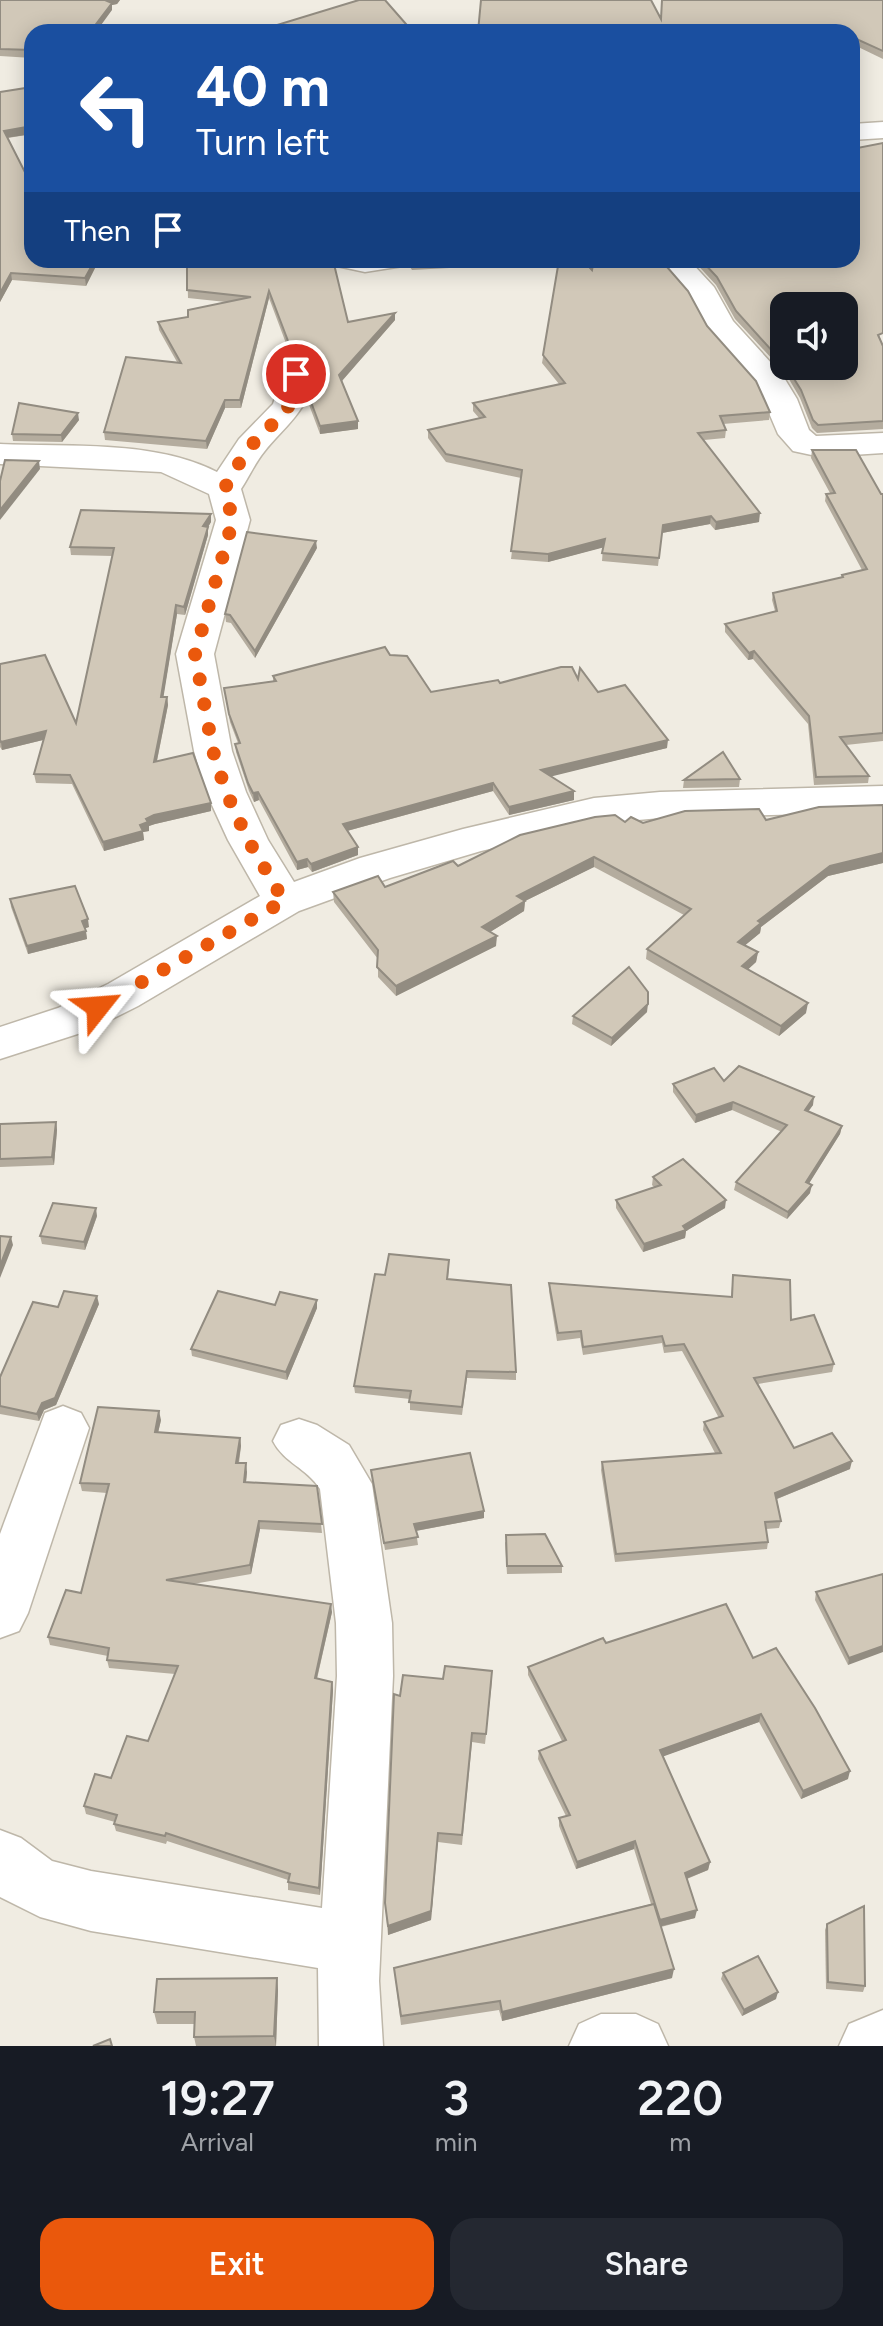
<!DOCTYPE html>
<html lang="en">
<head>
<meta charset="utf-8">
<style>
  body { margin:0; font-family:Figtree,sans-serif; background:#242831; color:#f1f3f6; height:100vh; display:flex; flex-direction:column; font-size:30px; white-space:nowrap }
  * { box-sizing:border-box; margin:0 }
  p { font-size:26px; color:#9ea1a6 }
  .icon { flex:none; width:44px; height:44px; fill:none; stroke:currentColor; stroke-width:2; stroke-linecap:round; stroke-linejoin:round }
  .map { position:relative; height:2046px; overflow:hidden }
  .side { display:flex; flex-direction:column; background:#171b24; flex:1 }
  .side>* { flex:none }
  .top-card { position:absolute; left:24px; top:24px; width:836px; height:244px; border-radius:24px; box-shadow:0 4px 20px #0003; background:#1a4fa0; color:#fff; overflow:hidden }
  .controls { position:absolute; left:770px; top:292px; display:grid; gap:16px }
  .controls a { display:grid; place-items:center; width:88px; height:88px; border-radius:16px; background:#171b24; box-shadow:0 4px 20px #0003; font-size:40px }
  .pin { position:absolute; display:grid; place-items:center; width:68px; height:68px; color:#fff; margin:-34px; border:4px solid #fff; border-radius:50%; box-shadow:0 2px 8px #0007 }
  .me { position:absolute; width:88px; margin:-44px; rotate:62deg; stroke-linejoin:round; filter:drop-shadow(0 0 6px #0008) }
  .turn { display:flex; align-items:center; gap:28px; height:168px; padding:0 40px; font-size:36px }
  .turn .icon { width:104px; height:104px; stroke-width:2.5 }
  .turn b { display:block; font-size:56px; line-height:68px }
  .then { display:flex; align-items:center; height:76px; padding:0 40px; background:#0003; gap:16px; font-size:30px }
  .eta { display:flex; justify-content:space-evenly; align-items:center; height:136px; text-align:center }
  .eta b { font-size:48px; font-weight:600; line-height:56px }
  .cta { display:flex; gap:16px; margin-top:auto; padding:16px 40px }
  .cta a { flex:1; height:92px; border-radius:24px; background:#ea580c; color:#fff; font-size:32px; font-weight:600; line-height:92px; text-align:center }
  .cta a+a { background:#242831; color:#f1f3f6 }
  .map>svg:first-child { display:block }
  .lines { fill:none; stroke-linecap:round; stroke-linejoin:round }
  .minor-casing { stroke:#beb7a9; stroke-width:3 }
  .minor { fill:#fff; fill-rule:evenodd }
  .wall { fill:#b4ac9e; fill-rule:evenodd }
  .shaded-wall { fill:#928c81 }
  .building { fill:#d1c8b8; stroke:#928c81; stroke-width:2 }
  .route { stroke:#ea580c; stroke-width:14; stroke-dasharray:0 25.2 }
</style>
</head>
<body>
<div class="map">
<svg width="883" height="2046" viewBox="0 0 883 2046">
  <rect width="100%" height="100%" fill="#f0ece2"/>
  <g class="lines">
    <g class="minor-casing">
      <g id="minor">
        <polygon points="883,122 883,138 852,140 852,124"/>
        <polygon points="333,260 407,260 403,266 365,272 337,266"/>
        <polygon points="658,260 689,260 714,287 733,321 783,376 797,399 809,430 816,436 883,433 883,453 821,457 793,451 778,434 758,387 709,332 690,297"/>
        <path d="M296 364 307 367 312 374C310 411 285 425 264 452 255 463 249 477 241 489L250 520 214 654 232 751 246 792 268 840 294 882 360 858 463 829 594 798 660 792 883 786V812L660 818 594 824 481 851 390 878 299 911 138 1006 90 1030 0 1059V1027L58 1008 108 984 260 896 228 840 206 792 194 751 176 654 216 520 209 494 161 472 0 464V444C69 447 155 440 217 472L239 439 273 404 285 367Z"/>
        <polygon points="63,1406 81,1413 89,1428 28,1613 19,1631 0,1638 0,1534 45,1413"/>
        <path d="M299 1419 317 1425 349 1445 372 1484 392 1623 393 1676 379 1981 383 2046H319L318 1968 91 1931 40 1917 0 1897V1830L21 1838 52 1861 91 1871 322 1908 337 1676 336 1623 320 1489C307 1468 284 1463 273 1441L281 1425Z"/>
        <polygon points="883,2010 883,2046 839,2046 849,2024"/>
        <polygon points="601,2014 636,2014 658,2024 668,2046 569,2046 579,2024"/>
      </g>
    </g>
    <use href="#minor" class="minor"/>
  </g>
  <g class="wall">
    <polygon points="0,0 120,0 117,4 112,5 112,10 32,32 32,58 0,56"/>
    <polygon points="883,0 883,59 852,44 852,32 661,19"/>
    <polygon points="32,87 32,134 8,138 32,260 99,260 86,286 12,280 0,302 0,92"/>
    <polygon points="187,260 348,322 395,320 342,381 358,421 358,429 320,434 308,402 308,394 313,370 308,364 293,362 269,298 241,408 225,408 207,449 105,440 104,432 177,362 159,330 158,322 188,317 226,302 188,298"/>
    <polygon points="408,260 583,260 592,270 707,326 770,412 769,420 723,424 726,430 725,438 704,440 759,522 715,530 710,524 662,533 658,566 602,561 603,547 548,562 511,559 521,478 446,462 428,438 428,430 479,418 473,411 473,403 559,384 542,363 559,262 412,270 408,264"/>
    <path d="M693 260H852L883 346V429L817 433 812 428 800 398 786 374 735 319 716 285ZM784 306 844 366H784Z"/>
    <polygon points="79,420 62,442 13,441 12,434"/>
    <polygon points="812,450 881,494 883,494 883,741 846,745 869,776 868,783 814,785 808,724 753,659 748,660 725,632 725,624 775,611 772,600 773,593 841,578 842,575 862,570 825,501 826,494 830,493 811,458"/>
    <polygon points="211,522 208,527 208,535 185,615 177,614 163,697 167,697 168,705 157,761 211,811 155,824 149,826 149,831 143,832 144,840 104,851 72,784 36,783 34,774 43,740 2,750 0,747 0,664 76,723 113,556 71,555 70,547"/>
    <polygon points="317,548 255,658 231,623 226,622 225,614"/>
    <polygon points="390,655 431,692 500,683 578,679 598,692 667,748 550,776 574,800 509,815 493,791 347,831 358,847 358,855 312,872 308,867 297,870 259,800 254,802 249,791 236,752 235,744 238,743 230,722 224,688 273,681 273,676"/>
    <polygon points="740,779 739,787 683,788 684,780"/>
    <polygon points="883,805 883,863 828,876 761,927 760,933 745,945 758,952 756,962 748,969 806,1013 779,1036 646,959 647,949 684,915 594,867 525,901 524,911 490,932 496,946 396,996 378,977 378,959 334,902 333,892 385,887 625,822 643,823 766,820"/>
    <polygon points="10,899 89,927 85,928 87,939 28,954 11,907"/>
    <polygon points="647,1012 611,1046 572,1024 573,1016"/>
    <polygon points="724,1081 813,1105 808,1112 842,1126 840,1134 809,1183 810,1193 787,1219 734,1190 736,1182 782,1132 732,1110 695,1123 673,1092 673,1084"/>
    <polygon points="56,1122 57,1130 54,1165 0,1167 0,1124"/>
    <polygon points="653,1177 725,1208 686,1231 685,1238 643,1252 616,1208 616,1200 654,1187 652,1185"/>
    <polygon points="97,1216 85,1250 42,1244 40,1236"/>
    <polygon points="449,1268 448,1279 516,1372 516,1380 467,1378 462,1415 410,1410 410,1399 355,1393 354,1386 385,1275"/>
    <polygon points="733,1275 791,1320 834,1364 832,1372 758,1384 794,1448 850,1469 777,1499 781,1521 779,1528 766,1529 768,1542 767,1549 615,1562 601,1470 602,1462 715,1453 703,1430 704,1422 719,1418 682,1351 664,1353 662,1343 583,1355 580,1338 557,1341 549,1291 549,1283 731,1297"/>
    <polygon points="99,1304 56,1405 44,1410 39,1421 0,1414 0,1377 58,1307"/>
    <polygon points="275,1305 317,1308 287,1380 192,1356 191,1349"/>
    <polygon points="161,1420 158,1433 240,1438 241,1446 239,1463 247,1472 246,1482 317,1486 322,1533 260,1529 251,1574 193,1584 332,1612 317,1679 332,1682 333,1690 320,1895 288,1890 288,1880 167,1841 166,1844 116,1831 114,1824 115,1822 86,1814 84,1806 111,1778 148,1741 175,1674 109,1668 107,1660 108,1656 50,1645 48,1637 81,1593 107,1493 82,1491 80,1483"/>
    <polygon points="371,1470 484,1518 416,1531 418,1545 385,1550"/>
    <polygon points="505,1542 562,1566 562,1573 507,1574"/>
    <polygon points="883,1574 848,1665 815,1600 816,1592"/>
    <polygon points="606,1643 753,1658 848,1779 801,1799 759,1722 663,1756 710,1862 708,1870 687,1879 695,1918 661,1927 672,1978 502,2021 499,2010 401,2025 394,1968 651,1904 634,1849 576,1869 559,1826 559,1818 566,1816 538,1759 539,1751 562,1741 528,1675 528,1667"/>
    <polygon points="443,1679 492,1681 485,1744 472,1742 462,1845 438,1842 431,1920 388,1935 385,1903 400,1696"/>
    <polygon points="827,1924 865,1986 863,1992 826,1989 825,1930"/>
    <polygon points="723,1973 776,1999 742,2016 721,1979"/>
    <polygon points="277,1978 278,1990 276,2046 196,2046 194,2037 195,2024 157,2024 154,2012"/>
  </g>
  <g class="shaded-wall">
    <polygon points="102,0 120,0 117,4 112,5 112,10 96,32 90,32"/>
    <polygon points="32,126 32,134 5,138 4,131"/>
    <polygon points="95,260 99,260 86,286 85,278"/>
    <polygon points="11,273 12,280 0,302 0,293"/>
    <polygon points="269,291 269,298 241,408 240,400"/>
    <polygon points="395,313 395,320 340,383 339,375"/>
    <polygon points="225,400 225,408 207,449 206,441"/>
    <polygon points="78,413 79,420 62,442 61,435"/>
    <polygon points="358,421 358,429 320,434 320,426"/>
    <polygon points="39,461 40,469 0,520 0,510"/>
    <polygon points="760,513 759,522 715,530 716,522"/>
    <polygon points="211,514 211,522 208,527 208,535 185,615 184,607 203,526"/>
    <polygon points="711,516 710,524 662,533 658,566 663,525"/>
    <polygon points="605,539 605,547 548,562 548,554"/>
    <polygon points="316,541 317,548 255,658 255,651"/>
    <polygon points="176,605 177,614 162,706 161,697"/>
    <polygon points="754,651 753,659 748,660 749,653"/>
    <polygon points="167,697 168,705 155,770 154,762"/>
    <polygon points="46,731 47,739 2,750 1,742"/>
    <polygon points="668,740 667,748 541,779 541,770"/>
    <polygon points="493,783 493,791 343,832 343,824"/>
    <polygon points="574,791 574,800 509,815 509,807"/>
    <polygon points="258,792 259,800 254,802 253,793"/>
    <polygon points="211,803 211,811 155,824 149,826 149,831 143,832 144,840 104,851 103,842 140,825 146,819 154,815"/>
    <polygon points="358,847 358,855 312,872 311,864"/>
    <polygon points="883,853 883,863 828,876 761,927 760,933 737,952 738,942 758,921 830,866"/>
    <polygon points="594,857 594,867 525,901 524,911 482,937 482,927 517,896"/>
    <polygon points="307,859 308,867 297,870 297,862"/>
    <polygon points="88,919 89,927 83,929 82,921"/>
    <polygon points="86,931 87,939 28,954 27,946"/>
    <polygon points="497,936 496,946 396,996 396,986"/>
    <polygon points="758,952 756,962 741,976 742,966"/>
    <polygon points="808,1003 806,1013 779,1036 781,1026"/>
    <polygon points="648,1004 647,1012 611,1046 612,1038"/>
    <polygon points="814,1097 813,1105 803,1118 805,1110"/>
    <polygon points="733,1102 732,1110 695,1123 696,1115"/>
    <polygon points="56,1122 57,1130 54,1165 52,1157"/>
    <polygon points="842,1126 840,1134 805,1190 806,1182"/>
    <polygon points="812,1185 810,1193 787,1219 788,1212"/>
    <polygon points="726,1200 725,1208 686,1231 685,1238 643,1252 644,1244 683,1226"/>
    <polygon points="96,1208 97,1216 85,1250 84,1242"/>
    <polygon points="11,1237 13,1245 0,1278 0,1266"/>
    <polygon points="97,1296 99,1304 56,1405 44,1410 39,1421 37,1414"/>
    <polygon points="317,1300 317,1308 287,1380 286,1372"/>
    <polygon points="159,1411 161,1420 156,1441 155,1432"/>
    <polygon points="240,1438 241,1446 237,1471 236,1463"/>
    <polygon points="852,1461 850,1469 774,1500 775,1493"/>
    <polygon points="246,1463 247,1472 245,1491 244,1482"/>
    <polygon points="484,1511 484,1518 415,1531 414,1524"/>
    <polygon points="259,1521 260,1529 251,1574 250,1565"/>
    <polygon points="331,1604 332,1612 315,1686 315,1678"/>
    <polygon points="883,1646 883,1652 848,1665 849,1658"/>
    <polygon points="332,1682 333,1690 320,1895 319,1888"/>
    <polygon points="761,1714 759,1722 659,1758 660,1750"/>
    <polygon points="850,1771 848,1779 801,1799 803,1791"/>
    <polygon points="438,1833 431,1920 388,1935 388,1926"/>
    <polygon points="635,1841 634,1849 576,1869 577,1862"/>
    <polygon points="710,1862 708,1870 683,1880 685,1873"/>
    <polygon points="697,1910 695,1918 658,1927 660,1920"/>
    <polygon points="674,1969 672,1978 502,2021 502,2012"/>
    <polygon points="277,1978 278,1990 276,2046 274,2036"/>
    <polygon points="778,1992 776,1999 742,2016 744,2010"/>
  </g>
  <g class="building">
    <polygon points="0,0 105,0 112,3 90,32 32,32 32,50 0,49"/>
    <polygon points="359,0 385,0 413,32 254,32"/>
    <polygon points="481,0 651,0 661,19 662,0 883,0 883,51 852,37 852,32 478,32"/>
    <polygon points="32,87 32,126 4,131 32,186 32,260 95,260 85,278 11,273 0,293 0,92"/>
    <polygon points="883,143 883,333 878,335 883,346 883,421 818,425 813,420 801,390 786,366 844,366 844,306 784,306 784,364 736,311 717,277 701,260 852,260 852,149"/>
    <polygon points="187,260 333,260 348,322 395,313 339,375 358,421 320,426 308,394 314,364 307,356 293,354 269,291 240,400 225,400 206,441 104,432 126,357 181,363 158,322 188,317 188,310 251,297 187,290"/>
    <polygon points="410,260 451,260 412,262"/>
    <polygon points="559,260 583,260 592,270 594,260 661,260 688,291 707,326 756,381 770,412 720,416 726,430 698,433 760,513 716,522 711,516 663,525 659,558 602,553 605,539 548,554 511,551 522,470 446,454 428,430 485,417 473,403 565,383 543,355"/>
    <polygon points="19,403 78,413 61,435 12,434"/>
    <polygon points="812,450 856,450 881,494 883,494 883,733 840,737 869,776 816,777 809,716 754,651 749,653 725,624 777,611 773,593 843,577 842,575 867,569 826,494 835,493"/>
    <polygon points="5,460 39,461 0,510 0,481"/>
    <polygon points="81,510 211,514 203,526 208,527 184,607 176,605 161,697 167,697 154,762 193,753 211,803 154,815 146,819 148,822 140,825 143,831 103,842 70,775 34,774 46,731 1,742 0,740 0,664 45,655 76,723 114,548 70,547"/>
    <polygon points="247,532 316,541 255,651 230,615 225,614"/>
    <polygon points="385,647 390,655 407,656 431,692 498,680 500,683 561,667 572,667 578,679 580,668 598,692 625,685 668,740 541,770 574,791 509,807 493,783 343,824 358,847 311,864 307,859 297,862 258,792 253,793 248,783 235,744 240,743 229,714 224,688 276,681 273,676"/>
    <polygon points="723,752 740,779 684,780"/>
    <polygon points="883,805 883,853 830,866 758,921 761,923 738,942 758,952 742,966 808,1003 781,1026 647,949 691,909 594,857 517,896 525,901 482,927 497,936 396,986 377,967 378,950 333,892 378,876 385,887 453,861 458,866 520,835 595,817 615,815 625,822 631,817 643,823 685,811 759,809 766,820 819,807"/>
    <polygon points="75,886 88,919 82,921 86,931 27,946 10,899"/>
    <polygon points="629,967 648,992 648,1004 612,1038 573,1016"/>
    <polygon points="739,1066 814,1097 805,1110 842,1126 806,1182 812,1185 788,1212 736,1182 787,1125 733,1102 696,1115 673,1084 714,1068 724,1081"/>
    <polygon points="56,1122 52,1157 0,1159 0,1124"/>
    <polygon points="683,1159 726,1200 683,1226 686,1230 644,1244 616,1200 661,1185 653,1177"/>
    <polygon points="53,1203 96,1208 84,1242 40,1236"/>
    <polygon points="0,1236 11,1237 0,1266"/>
    <polygon points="389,1254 449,1260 447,1279 511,1285 516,1372 467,1371 462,1407 409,1402 411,1391 354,1386 375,1274 385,1275"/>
    <polygon points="733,1275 790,1280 791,1320 814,1315 834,1364 754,1378 794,1448 832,1433 852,1461 775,1493 781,1521 765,1522 768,1542 616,1554 602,1462 721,1453 704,1422 723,1416 684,1344 665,1346 662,1336 583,1347 581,1331 558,1333 549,1283 732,1297"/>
    <polygon points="64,1291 97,1296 55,1398 42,1403 37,1414 0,1406 0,1377 33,1302 58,1307"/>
    <polygon points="218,1291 275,1305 280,1292 317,1300 286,1372 191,1349"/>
    <polygon points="98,1407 159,1411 155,1432 240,1438 236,1463 246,1463 244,1482 317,1486 322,1524 259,1521 250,1565 166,1580 331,1604 315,1678 332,1682 319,1888 288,1882 290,1874 166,1833 165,1836 114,1824 117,1815 84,1806 95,1774 111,1778 127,1736 148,1741 178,1666 107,1660 109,1648 48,1637 66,1590 81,1593 109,1484 80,1483"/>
    <polygon points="470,1453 484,1511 414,1524 418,1537 384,1543 371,1470"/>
    <polygon points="545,1534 562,1566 507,1566 506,1535"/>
    <polygon points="883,1574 883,1646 849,1658 816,1592"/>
    <polygon points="726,1604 753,1658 776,1648 815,1708 850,1771 803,1791 761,1714 660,1750 710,1862 685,1873 697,1910 660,1920 635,1841 577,1862 559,1818 570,1815 539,1751 566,1740 528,1667 603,1638 606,1643"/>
    <polygon points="445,1666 492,1671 486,1734 472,1733 462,1835 438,1833 431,1911 388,1926 385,1903 394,1694 400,1696 403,1675 443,1679"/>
    <polygon points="654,1904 674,1969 502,2012 500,2001 401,2016 394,1968"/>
    <polygon points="864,1906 865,1986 828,1982 827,1924"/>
    <polygon points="758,1956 778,1992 744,2010 723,1973"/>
    <polygon points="277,1978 274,2036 194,2037 195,2012 154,2012 157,1979"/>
    <polygon points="110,2039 112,2046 93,2046"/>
  </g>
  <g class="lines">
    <path class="route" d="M98 1007 284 901 248 840 226 792 213 751 195 654 233 520 224 489C233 475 241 458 251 446 273 419 297 413 296 374"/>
  </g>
</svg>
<div class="controls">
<a><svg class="icon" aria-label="sound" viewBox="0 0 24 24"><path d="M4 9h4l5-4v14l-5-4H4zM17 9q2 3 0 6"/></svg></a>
</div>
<div class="pin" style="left:296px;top:374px;background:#d93025"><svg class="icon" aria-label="arrive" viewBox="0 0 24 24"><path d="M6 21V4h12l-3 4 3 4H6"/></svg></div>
<svg class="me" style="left:98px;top:1007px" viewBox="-20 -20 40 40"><path d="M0-17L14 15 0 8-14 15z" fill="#ea580c" stroke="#fff" stroke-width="4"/></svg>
<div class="top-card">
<div class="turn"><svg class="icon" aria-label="left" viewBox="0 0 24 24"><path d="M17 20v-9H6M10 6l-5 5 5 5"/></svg><div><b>40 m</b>Turn left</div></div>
<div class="then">Then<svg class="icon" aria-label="arrive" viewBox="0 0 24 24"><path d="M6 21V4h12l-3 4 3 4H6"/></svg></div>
</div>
</div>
<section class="side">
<div class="eta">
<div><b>19:27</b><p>Arrival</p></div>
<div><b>3</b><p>min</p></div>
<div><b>220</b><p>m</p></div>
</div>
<div class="cta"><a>Exit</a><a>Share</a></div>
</section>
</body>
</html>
